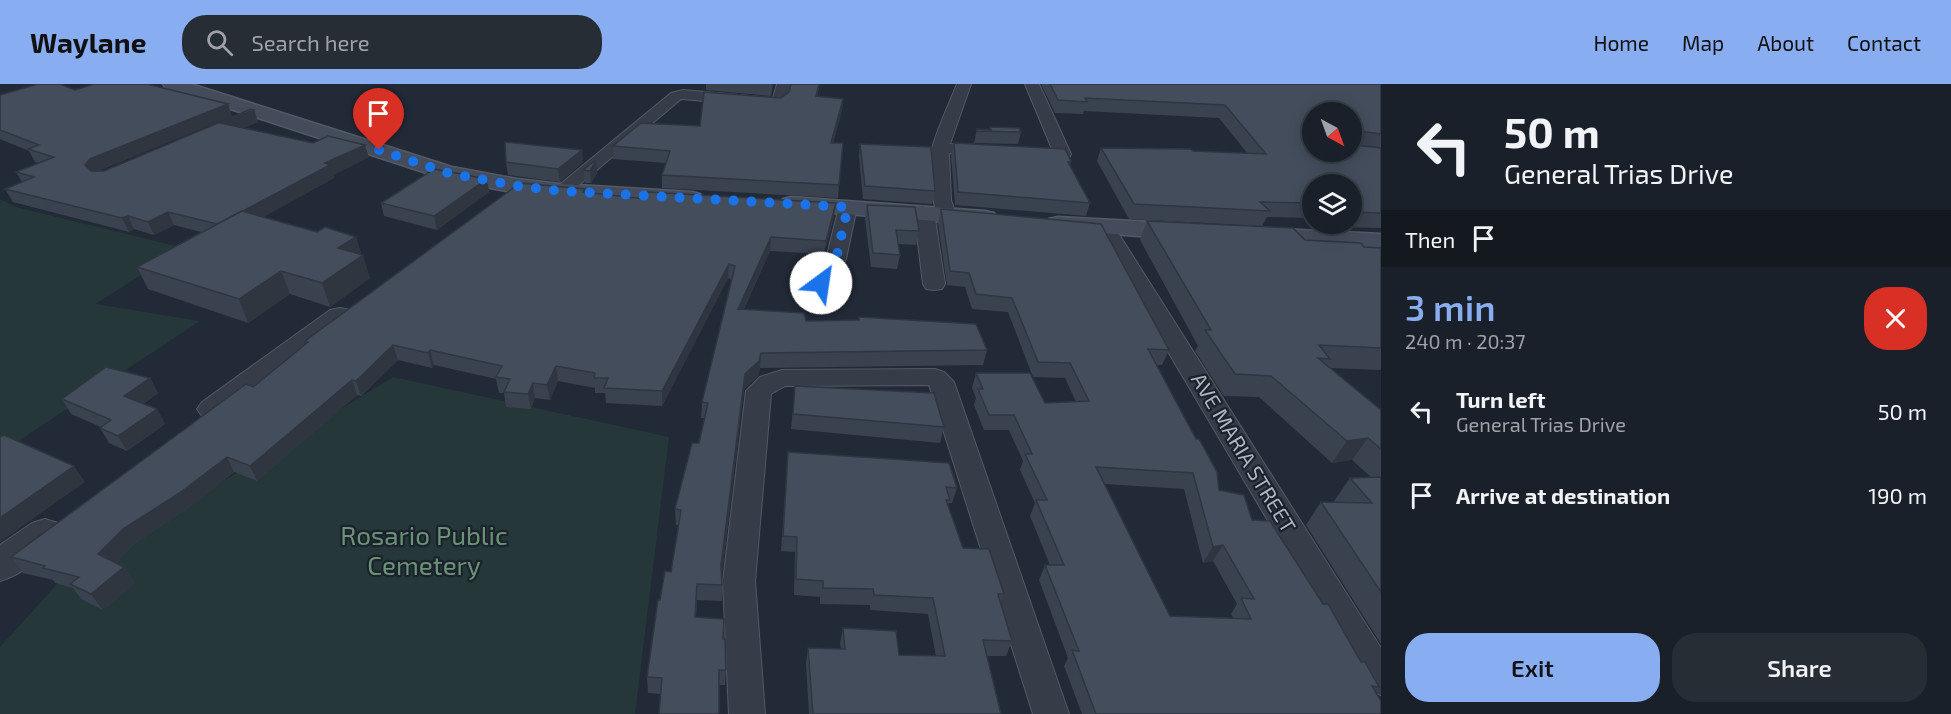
<!DOCTYPE html>
<html lang="en">
<head>
<meta charset="utf-8">
<style>
  body { margin:0; font-family:"Exo 2",sans-serif; background:#272d35; color:#f1f3f6; height:100vh; display:flex; flex-direction:column; font-size:22px; white-space:nowrap }
  * { box-sizing:border-box; margin:0 }
  p { font-size:20px; color:#9fa3a8 }
  .icon { flex:none; width:33px; height:33px; fill:none; stroke:currentColor; stroke-width:2; stroke-linecap:round; stroke-linejoin:round }
  .map { position:relative; flex:1; overflow:hidden }
  .details { display:flex; flex-direction:column; background:#1a2029; width:570px }
  .details>* { flex:none }
  .banner { background:#1a2029; color:#f1f3f6; overflow:hidden }
  .needle { width:39px; rotate:139deg }
  .buttons { position:absolute; left:1302px; top:18px; display:grid; gap:12px }
  .buttons a { display:grid; place-items:center; width:60px; height:60px; border-radius:50%; background:#1a2029; box-shadow:0 3px 15px #0003,0 0 0 2px #383e46; font-size:30px }
  .pin { position:absolute; display:grid; place-items:center; width:51px; height:51px; color:#fff; margin:-62px -26px; border-radius:50% 50% 50% 0; rotate:-45deg; box-shadow:0 0 6px #0007 }
  .pin .icon { rotate:45deg }
  .me { position:absolute; width:66px; margin:-33px; rotate:31deg; stroke-linejoin:round; filter:drop-shadow(0 0 4px #0008) }
  .turn { display:flex; align-items:center; gap:21px; height:126px; padding:0 24px; font-size:27px }
  .turn .icon { width:78px; height:78px; stroke-width:2.5 }
  .turn b { display:block; font-size:42px; line-height:51px }
  .then { display:flex; align-items:center; height:57px; padding:0 24px; background:#0003; gap:12px; font-size:22px }
  .round { display:grid; place-items:center; flex:none; width:63px; height:63px; border-radius:24px; background:#272d35 }
  .summary { display:flex; align-items:center; justify-content:space-between; height:102px; padding:0 24px }
  h1 { font-size:36px; font-weight:600; line-height:45px; color:#88adf1 }
  .button { display:flex; gap:12px; margin-top:auto; padding:12px 24px }
  .button a { flex:1; height:69px; border-radius:24px; background:#88adf1; color:#111; font-size:24px; font-weight:600; line-height:69px; text-align:center }
  .button a+a { background:#272d35; color:#f1f3f6 }
  ul { padding:0; list-style:none }
  li { display:flex; align-items:center; gap:18px; height:84px; padding:0 24px }
  li div { flex:1 }
  li b { display:block; font-size:22px }
  li em { font-style:normal }
  header { display:flex; align-items:center; gap:36px; box-sizing:border-box; height:84px; padding:0 30px; background:#88adf1; color:#111 }
  header strong { font-size:28px }
  nav { display:flex; gap:33px; margin-inline-start:auto; font-size:21px }
  .search { width:420px; height:54px; background:#272d35; display:flex; align-items:center; gap:15px; box-sizing:border-box; padding:0 21px; border-radius:24px; color:#9fa3a8; font-size:22px }
  main { display:flex; flex:1; min-height:0 }
  .map>svg:first-child { display:block }
  .green { fill:#253739 }
  .lines { fill:none; stroke-linecap:round; stroke-linejoin:round }
  .minor-casing { stroke:#535a65; stroke-width:2 }
  .tertiary-casing { stroke:#535a65; stroke-width:2 }
  .secondary-casing { stroke:#535a65; stroke-width:3 }
  .minor { fill:#363c48; fill-rule:evenodd }
  .tertiary { fill:#363c48; fill-rule:evenodd }
  .secondary { fill:#444c5b; fill-rule:evenodd }
  .wall { fill:#3a424f; fill-rule:evenodd }
  .shaded-wall { fill:#2f3640 }
  .building { fill:#434d5c; stroke:#2f3640; stroke-width:1.5; fill-rule:evenodd }
  .route { stroke:#1a73e8; stroke-width:10; stroke-dasharray:0 18 }
  .labels { text-anchor:middle; stroke-width:4.5; stroke-linejoin:round; paint-order:stroke }
  .street-label { font-size:21px; fill:#b0b7c4; stroke:#1b222c }
  .near-park-label { font-size:26px; fill:#699374; stroke:#1b222c }
</style>
</head>
<body>
<header>
<strong>Waylane</strong>
<div class="search"><svg class="icon" aria-label="search" viewBox="0 0 24 24"><circle cx="10" cy="10" r="6"/><path d="M15 15l6 6"/></svg>Search here</div>
<nav><a>Home</a><a>Map</a><a>About</a><a>Contact</a></nav>
</header>
<main>
<div class="map">
<svg width="1381" height="630" viewBox="0 0 1381 630">
  <rect width="100%" height="100%" fill="#222a37"/>
  <g class="green">
    <polygon points="0,115 16,123 184,164 95,220 200,237 0,369"/>
    <polygon points="393,293 669,353 635,630 0,630 0,563 59,498"/>
  </g>
  <g class="lines">
    <g class="minor-casing">
      <g id="minor">
        <polygon points="777,0 791,0 786,19 779,23 681,15 567,111 555,111 552,107 671,9 683,6 773,14"/>
        <path d="M957 0H971L950 60 986 62 994 67 986 72 949 69 951 116 956 131 954 135H940C931 122 928 77 933 61 939 41 949 20 957 0Z"/>
        <polygon points="1025,0 1039,0 1071,70 1069,74 1034,74 1026,69 1034,64 1052,65"/>
        <polygon points="848,117 855,119 857,123 846,175 829,204 821,205 813,204 810,199 826,175 839,123 841,119"/>
        <polygon points="922,122 929,124 935,135 945,200 942,205 934,206 926,205 923,200 915,135 913,128 915,124"/>
        <polygon points="1105,138 1112,140 1115,144 1381,564 1381,611 1368,606 1095,144 1098,140"/>
        <polygon points="935,285 944,288 954,298 1069,630 1033,630 929,301 785,302 771,310 755,497 765,630 729,630 723,497 746,307 760,293 782,286"/>
      </g>
    </g>
    <g class="tertiary-casing">
      <g id="tertiary">
        <polygon points="340,224 350,226 354,232 350,238 224,332 213,335 202,332 197,325 202,318 330,226"/>
        <path d="M45 435 58 439 64 449C53 468 21 491 0 497V461L32 439Z"/>
      </g>
    </g>
    <g class="secondary-casing">
      <g id="secondary">
        <polygon points="163,0 191,0 452,83 517,95 561,100 692,108 700,110 704,115 700,120 692,122 561,114 517,109 448,96 166,4"/>
        <polygon points="791,113 985,127 994,129 997,134 994,139 985,141 783,125 779,120 783,115"/>
        <polygon points="1058,133 1189,140 1198,143 1202,148 1198,153 1189,156 1049,145 1046,140 1049,135"/>
        <polygon points="1258,144 1381,150 1381,166 1249,157 1245,152 1249,147"/>
      </g>
    </g>
    <use href="#minor" class="minor"/>
    <use href="#tertiary" class="tertiary"/>
    <use href="#secondary" class="secondary"/>
  </g>
  <g class="wall">
    <polygon points="706,0 773,0 771,12 706,6"/>
    <polygon points="820,0 817,12 843,15 842,26 833,59 839,101 838,114 662,104 662,91 666,79 613,75 613,62 700,42 781,14 789,8"/>
    <path d="M1041 0H1381V144L1336 143 1333 140H1352V100H1312V134L1267 133 1262 142 1129 135 1097 77 1101 64 1248 70 1219 34 1084 27 1083 30 1055 29ZM1312 28H1352V68Z"/>
    <polygon points="75,6 232,32 98,87 104,87 254,26 258,38 243,44 369,73 333,91 334,94 263,133 317,148 356,153 361,170 370,194 330,223 290,210 248,239 148,205 137,183 201,148 174,141 154,151 134,145 129,148 13,118 5,105 22,98 16,88 39,79 35,78 29,67 0,55 0,11"/>
    <polygon points="990,43 1021,48 1018,60 974,59 977,45 989,46"/>
    <polygon points="954,59 1071,77 1070,81 1090,119 1086,132 955,121 951,71"/>
    <polygon points="860,60 935,107 932,120 863,115 859,72"/>
    <polygon points="596,76 597,89 591,99 585,99 583,86"/>
    <polygon points="506,78 583,78 560,98 508,91"/>
    <polygon points="487,95 489,108 437,146 384,132 381,119"/>
    <polygon points="585,105 585,108 645,115 834,132 824,170 770,167 744,225 806,237 858,236 859,233 987,266 983,281 760,284 758,292 744,305 722,489 722,517 697,516 696,534 723,555 726,586 725,601 719,601 661,610 648,609 647,593 660,516 671,488 679,441 676,441 675,425 699,359 705,334 701,334 702,318 732,196 728,194 662,322 606,319 605,309 595,309 595,304 558,297 550,316 535,314 531,325 506,323 504,309 499,309 496,295 434,281 432,284 398,276 361,312 357,311 257,397 234,388 190,423 133,461 116,479 124,483 135,499 103,526 81,515 73,504 55,499 53,496 23,489 11,473 253,303 306,259 305,257"/>
    <polygon points="867,121 919,147 916,161 898,160 900,171 897,185 871,183 865,134"/>
    <path d="M941 125 1169 266 1162 281H1157L1219 406 1252 436 1323 520 1379 603 1375 607 1381 630H1082L1064 582 1068 574 1039 496 1045 481H1050L1030 432 1035 419 1020 386 1023 377 1009 346H984L974 321 976 314 972 304 976 289 1045 319 1076 318 1065 294 1033 293 1008 228 972 225 965 203 947 201 938 139ZM1104 400 1184 405 1203 479 1213 477 1237 520 1231 530 1233 534 1170 532Z"/>
    <polygon points="1147,137 1364,163 1381,164 1381,286 1330,284 1381,326 1381,560 1306,441 1321,418 1335,419 1334,417 1350,394 1372,394 1352,376 1332,379 1259,313 1224,312 1195,267 1198,262 1140,156"/>
    <polygon points="150,294 158,309 143,320 157,325 165,340 127,367 109,359 100,344 101,343 71,330 62,315"/>
    <polygon points="795,302 944,343 940,359 791,345"/>
    <polygon points="788,368 957,404 952,419 949,419 948,422 963,464 1004,510 1001,518 1012,557 1006,572 987,572 1001,630 809,630 806,579 808,564 841,565 840,559 843,544 899,571 936,572 928,530 870,526 870,521 820,520 820,513 794,511 795,468 781,467"/>
  </g>
  <g class="shaded-wall">
    <polygon points="843,15 842,26 830,71 831,59"/>
    <polygon points="228,20 232,32 96,88 92,94 85,81 90,75"/>
    <polygon points="254,26 258,38 225,52 221,39"/>
    <polygon points="365,61 369,73 333,91 334,94 225,154 219,140 325,79"/>
    <polygon points="582,66 583,78 560,98 558,85"/>
    <polygon points="596,76 597,89 591,99 590,87"/>
    <polygon points="487,95 489,108 437,146 434,132"/>
    <polygon points="836,119 834,132 824,170 826,157"/>
    <polygon points="168,128 174,141 154,151 148,138"/>
    <polygon points="128,132 134,145 129,148 122,134"/>
    <polygon points="356,153 362,172 363,171 370,194 330,223 322,199 338,164"/>
    <polygon points="771,153 770,167 737,239 738,225"/>
    <polygon points="729,180 728,194 662,322 662,307"/>
    <polygon points="281,187 290,210 248,239 239,215"/>
    <polygon points="393,261 398,276 361,312 356,297"/>
    <polygon points="430,266 434,281 432,284 428,269"/>
    <polygon points="761,269 760,284 758,292 744,305 721,497 721,481 745,290"/>
    <polygon points="556,282 558,297 550,316 547,301"/>
    <polygon points="150,294 158,309 133,328 124,312"/>
    <polygon points="352,296 357,311 257,397 250,382"/>
    <polygon points="533,299 535,314 531,325 528,310"/>
    <polygon points="157,325 165,340 127,367 118,352"/>
    <polygon points="1368,354 1352,376 1332,379 1347,357"/>
    <polygon points="227,373 234,388 190,423 133,461 109,486 98,470 123,445"/>
    <polygon points="74,382 85,398 0,458 0,434"/>
    <polygon points="1223,461 1213,477 1203,479 1213,463"/>
    <polygon points="124,483 135,499 103,526 91,510"/>
  </g>
  <g class="building">
    <polygon points="38,0 60,0 75,6 94,0 147,0 228,20 90,75 85,81 91,87 104,87 251,25 254,26 221,39 313,59 328,52 365,61 325,79 330,81 243,127 242,127 217,140 168,128 148,138 128,132 122,134 5,105 34,93 16,88 54,73 28,65 39,61 0,46 0,11"/>
    <polygon points="791,0 819,0 816,12 843,15 831,59 843,59 839,101 662,91 670,67 613,62 641,39 700,42 704,8 781,14 789,8"/>
    <polygon points="1050,0 1381,0 1381,50 1359,47 1357,52 1352,53 1352,28 1312,28 1312,68 1352,68 1352,59 1355,61 1381,64 1381,129 1352,128 1352,100 1312,100 1312,119 1260,118 1270,127 1134,120 1101,64 1191,65 1193,67 1266,70 1225,21 1085,14 1087,18 1058,16"/>
    <polygon points="990,43 1019,44 1021,48 977,47 977,45 991,46"/>
    <polygon points="505,58 582,66 558,85 506,78"/>
    <polygon points="954,59 1065,65 1071,77 1068,78 1090,119 958,108"/>
    <polygon points="860,60 931,63 935,107 865,102"/>
    <polygon points="596,76 590,87 583,86"/>
    <polygon points="434,85 487,95 434,132 381,119"/>
    <polygon points="520,99 585,105 583,108 645,115 648,108 836,119 826,157 771,153 738,225 804,229 806,237 859,236 859,233 976,240 987,266 761,269 759,277 745,290 721,481 722,501 697,500 695,533 724,535 723,555 725,555 726,586 719,586 719,630 659,630 662,594 647,593 658,516 660,516 665,487 671,488 681,426 675,425 692,359 699,359 708,319 702,318 735,182 729,180 662,307 604,304 608,294 594,294 595,289 556,282 547,301 533,299 528,310 504,308 510,295 496,293 502,282 430,266 428,269 393,261 356,297 352,296 250,382 227,373 181,408 123,445 98,470 124,483 91,510 70,500 79,493 43,484 45,482 11,473 246,300 253,303 308,258 305,257"/>
    <polygon points="867,121 915,123 919,147 896,146 900,171 873,169"/>
    <path d="M941 125 1101 140 1169 266 1148 265 1196 355H1199L1217 388 1219 406 1244 411 1252 436 1270 437 1323 520H1328L1361 578H1365L1379 603 1372 602 1381 617V630H1096L1072 566 1079 567 1045 481H1064L1036 416H1047L1025 370H1032L1014 331H989L978 305H983L976 289H1030L1045 319 1089 317 1070 279 1038 278 1012 214 976 210 969 189 950 187ZM1096 383 1193 389 1213 463 1223 461 1254 515 1241 514 1251 535 1170 532Z"/>
    <polygon points="242,127 317,148 325,143 356,153 338,164 363,171 322,199 281,187 239,215 137,183"/>
    <polygon points="1147,137 1293,144 1305,156 1361,159 1364,163 1381,164 1381,264 1319,261 1330,275 1318,274 1381,326 1381,365 1368,354 1347,357 1271,292 1235,290 1205,246 1211,246"/>
    <polygon points="106,283 150,294 124,312 157,325 118,352 100,344 111,336 62,315"/>
    <polygon points="795,302 934,309 944,343 793,330"/>
    <polygon points="4,351 74,382 0,434 0,353"/>
    <polygon points="788,368 949,379 957,404 946,403 950,416 946,416 963,464 989,465 1004,510 998,510 1012,557 983,556 1001,630 813,630 808,564 845,565 843,544 896,547 899,571 945,572 933,514 874,511 873,505 823,504 823,497 796,495 797,453 783,452"/>
    <polygon points="1381,393 1381,508 1321,418 1372,419 1350,394"/>
  </g>
  <g class="lines">
    <polyline class="route" points="379,66 448,89 517,102 561,107 848,123 836,175 821,199"/>
  </g>
  <g class="labels">
    <g class="street-label">
      <text transform="translate(1243 369) rotate(59)" y="7">AVE MARIA STREET</text>
    </g>
    <g class="near-park-label">
      <text x="424" y="461">Rosario Public<tspan x="424" dy="30">Cemetery</tspan></text>
    </g>
  </g>
</svg>
<div class="buttons">
<a><svg class="needle" viewBox="-14 -14 28 28"><path d="M0-13l5 13h-10z" fill="#e53935"/><path d="M0 13l5-13h-10z" fill="#9fa3a8"/></svg></a>
<a><svg class="icon" aria-label="layers" viewBox="0 0 24 24"><path d="M12 4l9 5-9 5-9-5zM3 14l9 5 9-5"/></svg></a>
</div>
<div class="pin" style="left:379px;top:66px;background:#d93025"><svg class="icon" aria-label="arrive" viewBox="0 0 24 24"><path d="M6 21V4h12l-3 4 3 4H6"/></svg></div>
<svg class="me" style="left:821px;top:199px" viewBox="-20 -20 40 40"><circle r="19" fill="#fff"/><path d="M0-13L10 11 0 6-10 11z" fill="#1a73e8"/></svg>
</div>
<section class="details">
<div class="banner">
<div class="turn"><svg class="icon" aria-label="left" viewBox="0 0 24 24"><path d="M17 20v-9H6M10 6l-5 5 5 5"/></svg><div><b>50 m</b>General Trias Drive</div></div>
<div class="then">Then<svg class="icon" aria-label="arrive" viewBox="0 0 24 24"><path d="M6 21V4h12l-3 4 3 4H6"/></svg></div>
</div>
<div class="summary"><div><h1>3 min</h1><p>240 m · 20:37</p></div><a class="round" style="background:#d93025;color:#fff"><svg class="icon" aria-label="close" viewBox="0 0 24 24"><path d="M6 6l12 12M18 6L6 18"/></svg></a></div>
<ul>
<li><svg class="icon" aria-label="left" viewBox="0 0 24 24"><path d="M17 20v-9H6M10 6l-5 5 5 5"/></svg><div><b>Turn left</b><p>General Trias Drive</p></div><em>50 m</em></li>
<li><svg class="icon" aria-label="arrive" viewBox="0 0 24 24"><path d="M6 21V4h12l-3 4 3 4H6"/></svg><div><b>Arrive at destination</b></div><em>190 m</em></li>
</ul>
<div class="button"><a>Exit</a><a>Share</a></div>
</section>
</main>
</body>
</html>
